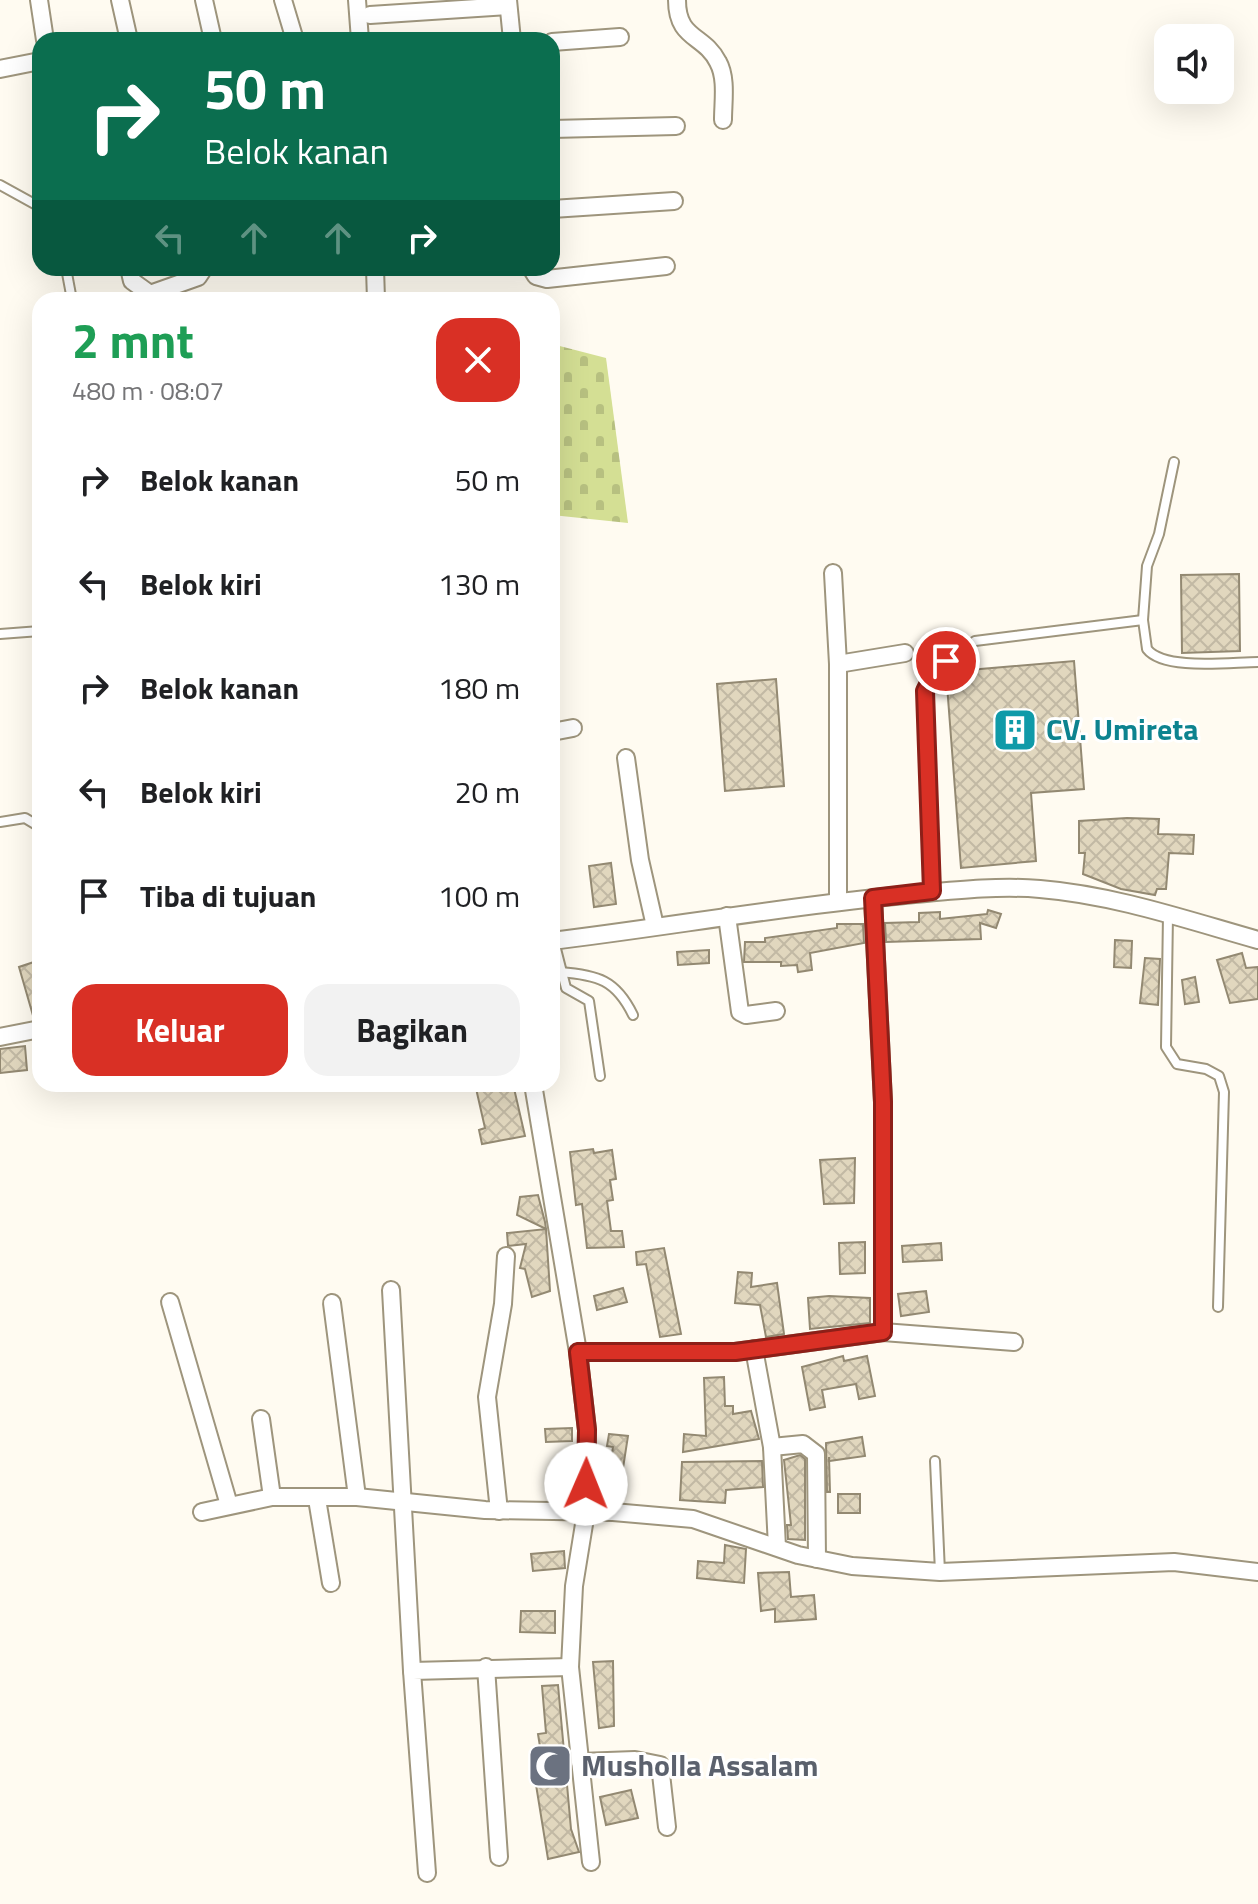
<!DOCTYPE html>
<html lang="id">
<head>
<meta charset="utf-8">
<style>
  body { margin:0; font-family:"Titillium Web",sans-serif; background:#f2f2f2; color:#202124; height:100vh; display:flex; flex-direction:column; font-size:30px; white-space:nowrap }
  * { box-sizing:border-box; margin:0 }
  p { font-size:26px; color:#757577 }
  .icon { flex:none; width:44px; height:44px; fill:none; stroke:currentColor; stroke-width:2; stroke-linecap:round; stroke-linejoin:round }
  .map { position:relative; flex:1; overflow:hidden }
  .sheet { position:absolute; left:32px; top:292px; width:528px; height:800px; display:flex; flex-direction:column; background:#fff; border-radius:24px; box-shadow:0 8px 32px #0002 }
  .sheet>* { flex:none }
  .hud { position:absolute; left:32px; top:32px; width:528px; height:244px; border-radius:24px; box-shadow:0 8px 32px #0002; background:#0b6e4f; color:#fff; overflow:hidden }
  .fabs { position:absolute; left:1154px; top:24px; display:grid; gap:16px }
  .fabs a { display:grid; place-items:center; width:80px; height:80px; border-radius:16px; background:#fff; box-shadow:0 8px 32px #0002; font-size:40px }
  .pin { position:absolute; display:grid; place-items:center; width:68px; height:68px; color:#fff; margin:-34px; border:4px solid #fff; border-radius:50%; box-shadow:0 2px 8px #0007 }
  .me { position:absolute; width:88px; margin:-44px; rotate:1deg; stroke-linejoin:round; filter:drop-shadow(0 0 6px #0008) }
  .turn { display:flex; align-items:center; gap:28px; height:168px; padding:0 40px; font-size:36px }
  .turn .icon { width:104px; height:104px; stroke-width:2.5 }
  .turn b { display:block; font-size:56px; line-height:68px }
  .lanes { display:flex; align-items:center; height:76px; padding:0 40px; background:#0003; justify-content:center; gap:40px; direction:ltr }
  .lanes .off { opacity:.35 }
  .round { display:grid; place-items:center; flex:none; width:84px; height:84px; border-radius:24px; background:#f2f2f2 }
  .headline { display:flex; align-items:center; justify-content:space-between; height:136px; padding:0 40px }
  h1 { font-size:48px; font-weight:700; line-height:60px; color:#1e9e55 }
  .primary-button { display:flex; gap:16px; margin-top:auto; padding:16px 40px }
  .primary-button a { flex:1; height:92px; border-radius:24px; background:#d93025; color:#fff; font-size:32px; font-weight:700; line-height:92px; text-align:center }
  .primary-button a+a { background:#f2f2f2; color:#202124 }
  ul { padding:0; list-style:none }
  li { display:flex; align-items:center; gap:24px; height:104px; padding:0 40px }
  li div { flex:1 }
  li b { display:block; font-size:30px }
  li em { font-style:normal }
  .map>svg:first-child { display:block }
  .cemetery { fill:url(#cemetery-stones) }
  .building { fill:url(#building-cross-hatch); stroke:#938972; stroke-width:2 }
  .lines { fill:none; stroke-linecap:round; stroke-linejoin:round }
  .service-casing { stroke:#9e957d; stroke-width:12 }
  .minor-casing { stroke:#9e957d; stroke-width:20 }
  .service { stroke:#fff; stroke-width:8 }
  .minor { stroke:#fff; stroke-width:16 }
  .route-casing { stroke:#8d1f18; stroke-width:20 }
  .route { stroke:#d93025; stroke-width:14 }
  .labels { text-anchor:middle; stroke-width:6; stroke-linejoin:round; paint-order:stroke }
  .culture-label { font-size:30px; font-weight:bold; fill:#0d838f; stroke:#fff; text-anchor:start }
  .worship-label { font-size:30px; font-weight:bold; fill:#5b616d; stroke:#fff; text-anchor:start }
</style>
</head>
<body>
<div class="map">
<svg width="1258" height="1904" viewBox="0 0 1258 1904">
  <defs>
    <pattern id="cemetery-stones" width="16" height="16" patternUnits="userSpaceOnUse" patternTransform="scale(2)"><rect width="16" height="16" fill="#d4df94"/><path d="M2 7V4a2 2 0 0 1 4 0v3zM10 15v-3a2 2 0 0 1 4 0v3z" fill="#b7c080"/></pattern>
    <pattern id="building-cross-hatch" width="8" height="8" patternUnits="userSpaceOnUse" patternTransform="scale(2)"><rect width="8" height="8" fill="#e1d7be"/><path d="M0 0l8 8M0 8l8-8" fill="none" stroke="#c2b9a4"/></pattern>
  </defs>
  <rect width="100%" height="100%" fill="#fffbf1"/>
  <polygon class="cemetery" points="552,344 606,358 628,523 552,515"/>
  <g class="building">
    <polygon points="1239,574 1240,651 1182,653 1181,575"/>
    <polygon points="1074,661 1084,789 1031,793 1036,861 961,868 946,672"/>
    <polygon points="776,679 784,786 725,791 717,684"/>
    <polygon points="1127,818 1159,819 1158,834 1194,835 1193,854 1169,853 1166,889 1157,889 1155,895 1121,889 1083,874 1085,853 1079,853 1079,821"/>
    <polygon points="611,863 616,904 594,907 589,866"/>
    <polygon points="988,910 1001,914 996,928 980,923 981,939 886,942 885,923 919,922 919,913 940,912 940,919 987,914"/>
    <polygon points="837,924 863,924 864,943 810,953 812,970 798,972 797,965 781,966 781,962 744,962 745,942 765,942 765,938 837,928"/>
    <polygon points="1115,940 1132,941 1131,968 1114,967"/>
    <polygon points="709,950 709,963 678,965 677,952"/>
    <polygon points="1242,953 1246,968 1258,967 1258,999 1230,1003 1217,960"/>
    <polygon points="1145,958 1160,959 1158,1005 1140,1003"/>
    <polygon points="40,960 40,1018 34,1019 19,967"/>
    <polygon points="1195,977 1199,1002 1185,1004 1182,980"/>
    <polygon points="25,1046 27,1070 0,1073 0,1049"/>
    <polygon points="475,1084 513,1084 525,1136 482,1144 479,1130 485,1128"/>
    <polygon points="593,1149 594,1153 612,1150 616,1179 610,1180 613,1200 607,1201 611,1231 622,1231 624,1247 587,1248 582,1204 576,1205 570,1152"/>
    <polygon points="855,1158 854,1203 824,1204 820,1160"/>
    <polygon points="538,1195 545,1222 546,1229 517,1215 520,1197"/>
    <polygon points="546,1229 550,1291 532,1297 525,1269 520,1268 526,1244 508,1246 507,1233"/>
    <polygon points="865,1242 865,1273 840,1274 839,1243"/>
    <polygon points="941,1243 942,1260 903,1262 902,1246"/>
    <polygon points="664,1248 681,1334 660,1337 646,1264 637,1265 636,1252"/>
    <polygon points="738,1272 752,1273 751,1287 777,1283 784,1334 766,1337 760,1305 735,1303"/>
    <polygon points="623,1288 627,1302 597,1310 594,1296"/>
    <polygon points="926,1291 929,1312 901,1316 898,1294"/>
    <polygon points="829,1296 870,1298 870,1323 810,1329 808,1298"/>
    <polygon points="843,1356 844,1361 867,1356 875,1396 859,1399 856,1384 822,1390 825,1407 810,1410 802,1367"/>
    <polygon points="724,1377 725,1406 733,1406 733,1414 751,1411 759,1439 683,1452 684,1434 706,1436 704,1378"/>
    <polygon points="572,1428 572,1441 546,1442 545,1429"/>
    <polygon points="609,1434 628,1436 621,1481 608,1479 613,1447 607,1446"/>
    <polygon points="862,1437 865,1456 829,1461 829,1457 830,1492 827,1492 826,1443"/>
    <polygon points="800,1455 805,1459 805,1540 788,1539 787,1525 791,1525 784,1460"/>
    <polygon points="762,1461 763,1487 726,1490 725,1503 680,1500 682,1462"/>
    <rect x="838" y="1494" width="22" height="19"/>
    <polygon points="725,1545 746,1549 744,1583 697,1578 698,1561 724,1563"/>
    <polygon points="564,1551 565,1568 533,1571 531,1554"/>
    <polygon points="789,1572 791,1597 814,1595 816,1619 775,1622 775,1609 761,1611 758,1573"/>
    <polygon points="521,1611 555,1611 555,1633 520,1632"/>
    <polygon points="613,1661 614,1726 599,1728 593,1662"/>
    <polygon points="558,1685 571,1829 579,1852 548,1859 532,1760 542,1759 538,1734 546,1733 542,1686"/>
    <polygon points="631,1790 638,1818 606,1825 600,1797"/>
  </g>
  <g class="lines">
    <g class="service-casing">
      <g id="service">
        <polyline points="0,185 40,207"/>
        <polyline points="66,268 72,300"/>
        <polyline points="1143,620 1147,566 1159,534 1174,462"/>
        <polyline points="0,634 40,631"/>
        <polyline points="0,822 25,818 40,827"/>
        <path d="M932 891 925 691 935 671 975 641 1143 620 1147 649C1164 671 1231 662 1258 662"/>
        <polyline points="1168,915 1166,1047 1177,1064 1206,1069 1219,1076 1224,1092 1218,1307"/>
        <polyline points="554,941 566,988 589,1001 600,1076"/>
        <path d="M560 972C598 975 616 980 633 1015"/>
        <polyline points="935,1461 940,1572"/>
      </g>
    </g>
    <g class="minor-casing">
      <g id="minor">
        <polyline points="39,0 45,40"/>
        <polyline points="120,0 129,40"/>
        <polyline points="204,0 213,40"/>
        <polyline points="283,0 295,40"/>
        <polyline points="357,0 360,40"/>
        <polyline points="508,0 512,40"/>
        <path d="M677 0C677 40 704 34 718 62 727 78 723 102 723 120"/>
        <polyline points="370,15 508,6"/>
        <polyline points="552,42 620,37"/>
        <polyline points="0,69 40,61"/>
        <polyline points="552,129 676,126"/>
        <polyline points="552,209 674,201"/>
        <polyline points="129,268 132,281 150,294 198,277 204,268"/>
        <polyline points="375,268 376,300"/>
        <polyline points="531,268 536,276 547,279 666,266"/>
        <polyline points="833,573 838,664 838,902"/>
        <polyline points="838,664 905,653"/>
        <polyline points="552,732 573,728"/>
        <polyline points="626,758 640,860 655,926"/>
        <polyline points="873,898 883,1102 883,1332"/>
        <polyline points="727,916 740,1012 746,1015 776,1011"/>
        <path d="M552 941C666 927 780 907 895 896 942 892 992 885 1040 889 1114 895 1187 920 1258 940"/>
        <polyline points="0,1037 40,1029"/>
        <polyline points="533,1084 578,1352 587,1430 586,1512 574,1586 570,1667 591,1862"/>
        <polyline points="391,1290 412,1671"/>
        <polyline points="170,1302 229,1505"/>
        <polyline points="332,1303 357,1497"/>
        <polyline points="754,1349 772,1447 777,1547"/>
        <polyline points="578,1352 735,1352 883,1332 1014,1342"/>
        <polyline points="261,1419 272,1497"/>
        <polyline points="772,1447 803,1444 816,1454 817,1559"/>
        <polyline points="317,1499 331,1583"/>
        <polyline points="499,1511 487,1397 503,1304 506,1256"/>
        <polyline points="202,1512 272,1497 357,1497 485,1510 613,1512 693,1519 798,1555 852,1566 940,1572 1174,1562 1258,1572"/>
        <polyline points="486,1667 499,1857"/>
        <polyline points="580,1762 635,1760 660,1765 667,1827"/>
        <polyline points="427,1873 412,1671 570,1667"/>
      </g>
    </g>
    <use href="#service" class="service"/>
    <use href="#minor" class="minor"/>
  </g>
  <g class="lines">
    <g class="route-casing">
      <polyline id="route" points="586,1484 587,1430 578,1352 735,1352 883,1332 883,1102 873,898 932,891 925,691 935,671 946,661"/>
    </g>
    <use href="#route" class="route"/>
  </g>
  <defs>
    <g id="building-square" transform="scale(2.3)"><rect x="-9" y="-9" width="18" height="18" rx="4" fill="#0f9aa8" stroke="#fff"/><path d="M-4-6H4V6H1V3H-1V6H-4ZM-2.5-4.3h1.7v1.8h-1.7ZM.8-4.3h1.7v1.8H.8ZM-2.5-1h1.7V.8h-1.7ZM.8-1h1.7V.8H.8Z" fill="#fff"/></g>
    <g id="mosque-square" transform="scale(2.3)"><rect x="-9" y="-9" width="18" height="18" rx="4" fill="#6b7280" stroke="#fff"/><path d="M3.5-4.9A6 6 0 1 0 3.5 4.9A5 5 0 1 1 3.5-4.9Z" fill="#fff"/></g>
  </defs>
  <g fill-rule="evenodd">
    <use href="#building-square" x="1015" y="730"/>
    <use href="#mosque-square" x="550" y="1766"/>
  </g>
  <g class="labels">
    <g class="culture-label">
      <text x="1046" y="740">CV. Umireta</text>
    </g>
    <g class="worship-label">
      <text x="581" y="1776">Musholla Assalam</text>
    </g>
  </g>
</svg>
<div class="fabs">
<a><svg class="icon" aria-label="sound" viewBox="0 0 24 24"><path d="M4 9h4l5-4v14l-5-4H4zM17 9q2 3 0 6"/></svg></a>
</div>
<div class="pin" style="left:946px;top:661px;background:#d93025"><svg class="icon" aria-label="arrive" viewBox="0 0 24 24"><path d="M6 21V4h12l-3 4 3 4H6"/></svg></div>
<svg class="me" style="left:586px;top:1484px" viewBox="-20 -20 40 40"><circle r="19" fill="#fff"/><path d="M0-13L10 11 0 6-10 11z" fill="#d93025"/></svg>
<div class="hud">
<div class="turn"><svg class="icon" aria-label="right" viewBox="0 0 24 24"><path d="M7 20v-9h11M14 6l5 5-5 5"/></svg><div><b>50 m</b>Belok kanan</div></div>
<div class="lanes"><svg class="icon off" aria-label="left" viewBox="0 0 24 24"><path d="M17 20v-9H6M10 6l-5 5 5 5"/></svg><svg class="icon off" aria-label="ahead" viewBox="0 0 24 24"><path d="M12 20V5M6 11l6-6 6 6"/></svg><svg class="icon off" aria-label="ahead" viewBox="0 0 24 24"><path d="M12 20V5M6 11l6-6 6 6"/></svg><svg class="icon" aria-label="right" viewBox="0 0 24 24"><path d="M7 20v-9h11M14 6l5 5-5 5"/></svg></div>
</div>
<section class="sheet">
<div class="headline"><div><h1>2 mnt</h1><p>480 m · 08:07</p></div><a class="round" style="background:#d93025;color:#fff"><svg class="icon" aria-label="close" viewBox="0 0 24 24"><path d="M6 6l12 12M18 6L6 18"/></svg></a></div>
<ul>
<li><svg class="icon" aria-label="right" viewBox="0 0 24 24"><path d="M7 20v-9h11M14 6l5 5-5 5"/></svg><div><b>Belok kanan</b></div><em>50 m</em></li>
<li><svg class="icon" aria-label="left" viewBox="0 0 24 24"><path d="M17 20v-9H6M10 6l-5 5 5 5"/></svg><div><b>Belok kiri</b></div><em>130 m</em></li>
<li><svg class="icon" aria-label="right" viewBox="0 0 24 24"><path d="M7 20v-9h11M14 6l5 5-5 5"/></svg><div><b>Belok kanan</b></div><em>180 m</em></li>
<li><svg class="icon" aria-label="left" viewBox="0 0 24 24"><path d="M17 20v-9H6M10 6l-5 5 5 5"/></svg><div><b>Belok kiri</b></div><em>20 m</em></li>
<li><svg class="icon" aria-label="arrive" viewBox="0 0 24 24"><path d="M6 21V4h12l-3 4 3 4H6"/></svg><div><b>Tiba di tujuan</b></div><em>100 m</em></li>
</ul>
<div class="primary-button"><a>Keluar</a><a>Bagikan</a></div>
</section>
</div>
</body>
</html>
